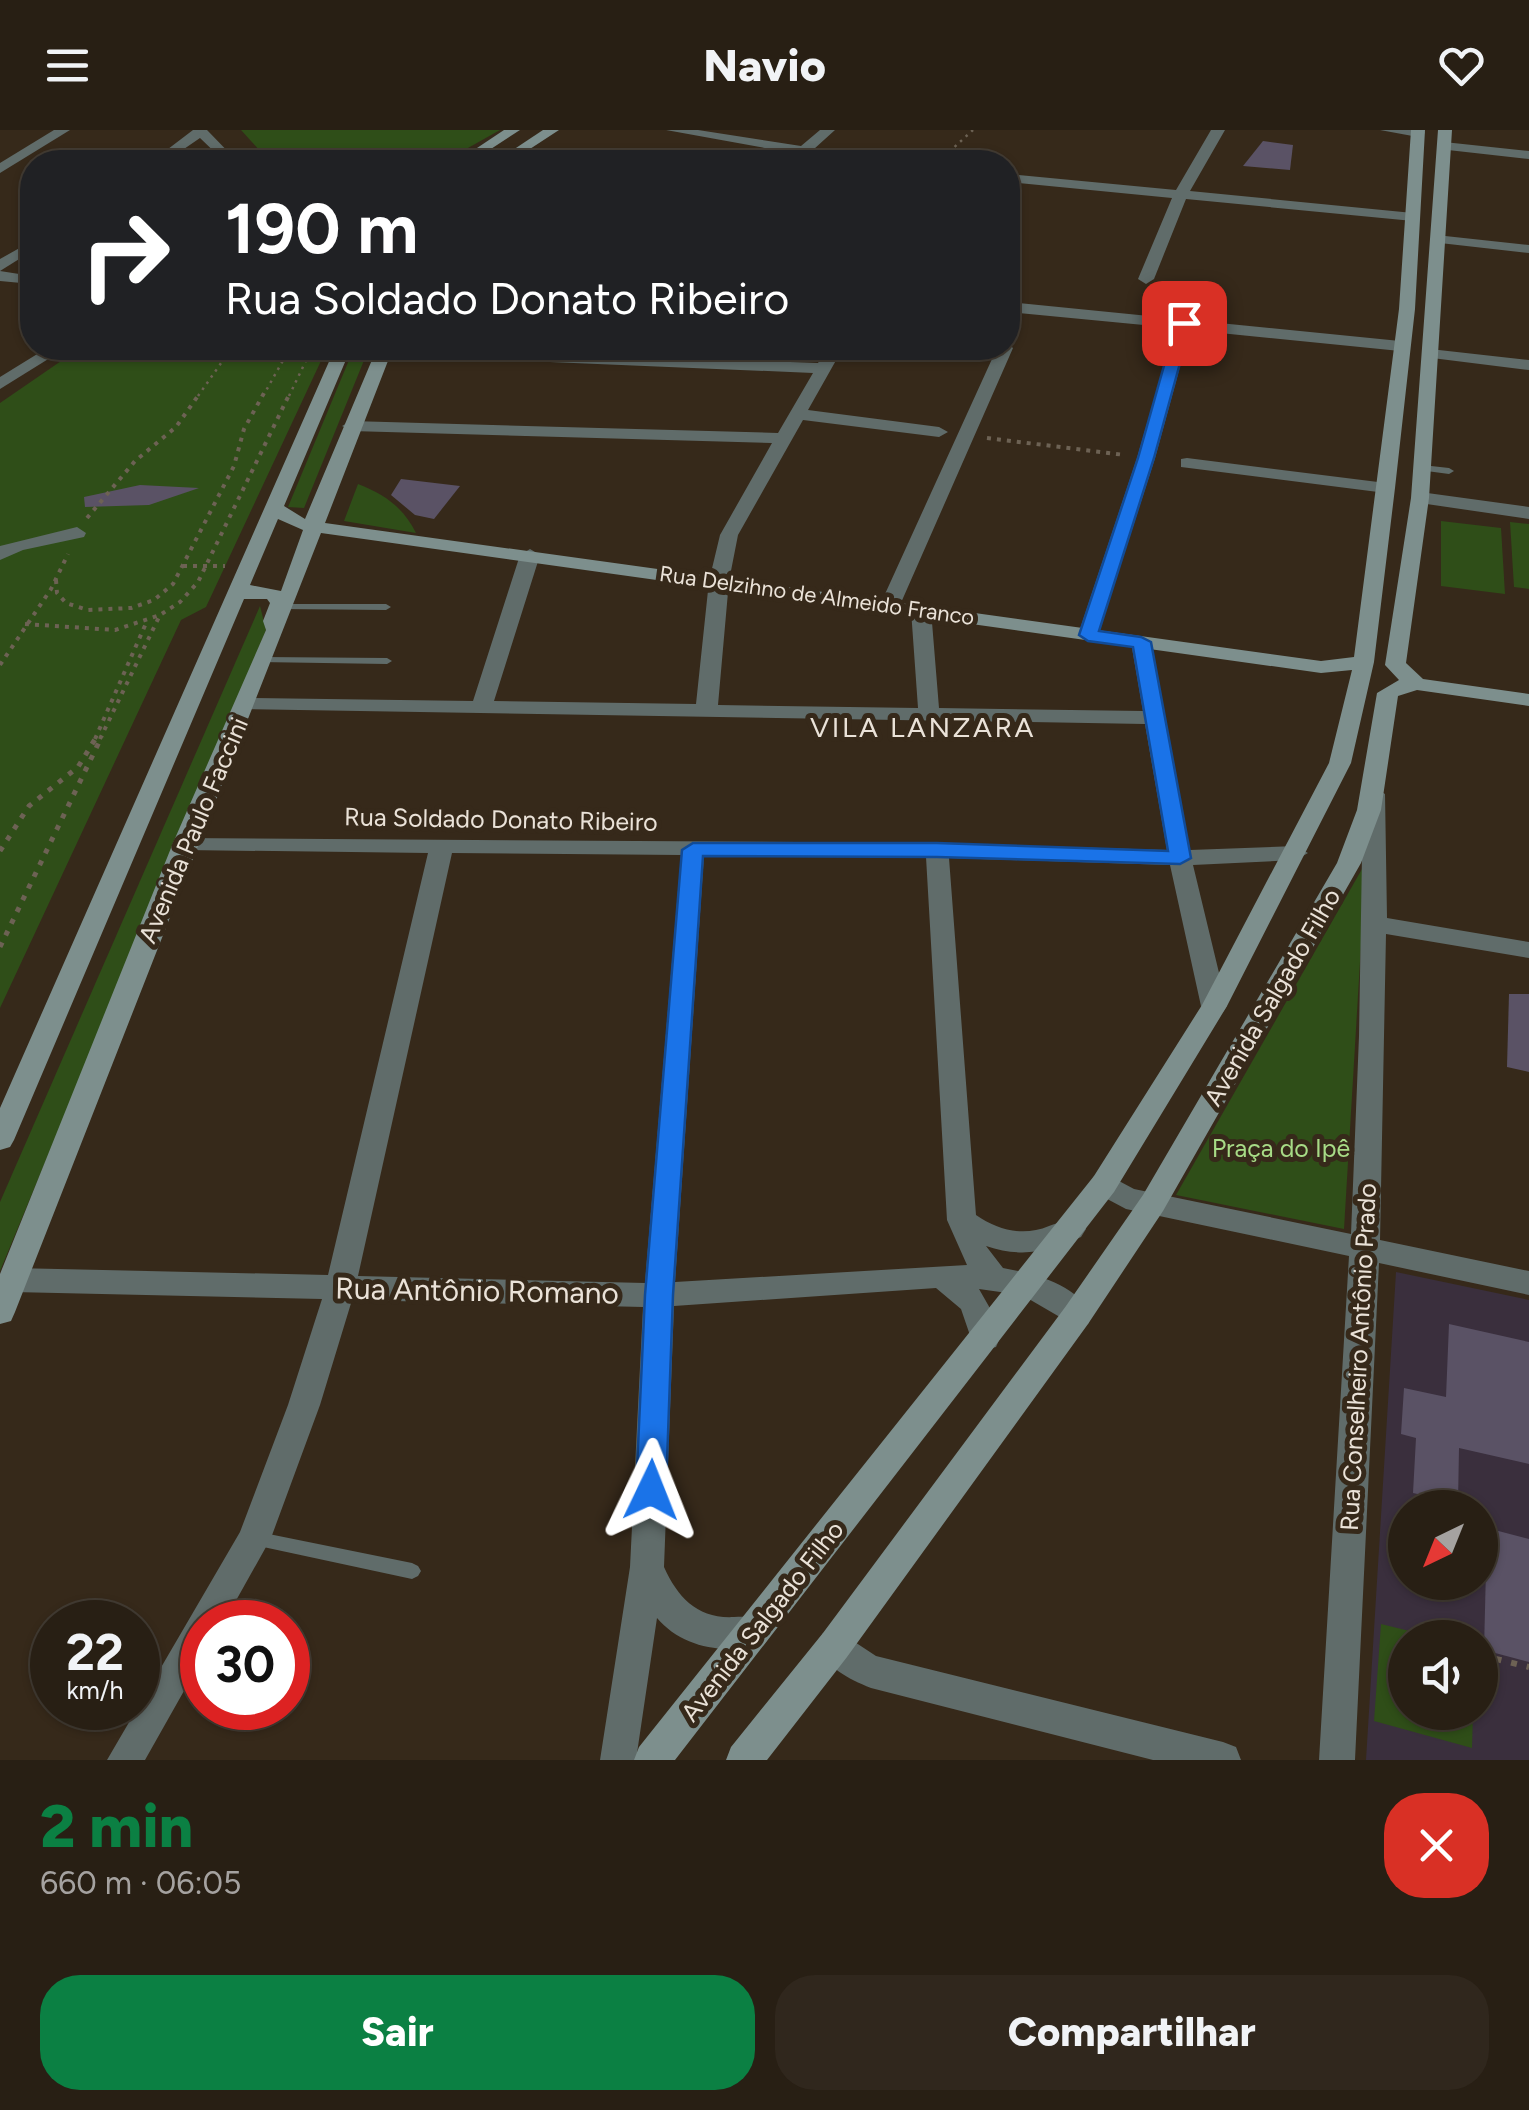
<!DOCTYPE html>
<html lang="pt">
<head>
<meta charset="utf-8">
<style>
  body { margin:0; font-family:Figtree,sans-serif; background:#30271d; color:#f1f3f6; height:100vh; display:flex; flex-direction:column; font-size:38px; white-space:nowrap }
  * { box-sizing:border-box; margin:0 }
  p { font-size:32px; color:#a5a2a0 }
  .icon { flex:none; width:55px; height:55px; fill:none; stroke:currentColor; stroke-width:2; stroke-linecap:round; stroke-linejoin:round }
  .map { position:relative; height:1630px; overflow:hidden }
  .side { display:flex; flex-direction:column; background:#281f14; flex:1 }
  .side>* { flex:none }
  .banner { position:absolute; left:20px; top:20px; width:1000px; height:210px; border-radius:40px; box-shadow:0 2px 8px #0004,0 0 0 2px #443d34; background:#202124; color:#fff; overflow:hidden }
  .needle { width:65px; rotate:223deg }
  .tools { position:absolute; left:1388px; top:1360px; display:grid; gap:20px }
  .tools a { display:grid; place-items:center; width:110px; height:110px; border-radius:50%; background:#281f14; box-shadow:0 2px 8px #0004,0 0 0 2px #443d34; font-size:50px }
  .speed { position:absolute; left:30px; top:1470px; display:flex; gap:20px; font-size:50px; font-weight:700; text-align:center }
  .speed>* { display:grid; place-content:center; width:130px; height:130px; border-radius:50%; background:#281f14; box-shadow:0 2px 8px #0004,0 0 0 2px #443d34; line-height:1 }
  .speed small { font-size:25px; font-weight:400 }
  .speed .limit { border:15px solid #d22; background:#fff; color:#111 }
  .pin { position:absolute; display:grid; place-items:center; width:85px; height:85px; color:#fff; margin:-42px; border-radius:20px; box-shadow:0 5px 15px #0006 }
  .me { position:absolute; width:110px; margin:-55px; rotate:2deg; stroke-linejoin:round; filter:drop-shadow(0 0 8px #0008) }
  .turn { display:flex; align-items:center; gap:35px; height:210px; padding:0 40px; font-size:45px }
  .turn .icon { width:130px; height:130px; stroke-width:2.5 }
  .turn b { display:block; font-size:70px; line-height:85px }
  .round { display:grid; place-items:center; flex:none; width:105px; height:105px; border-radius:40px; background:#30271d }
  .overview { display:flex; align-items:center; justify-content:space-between; height:170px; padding:0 40px }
  h1 { font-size:60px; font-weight:800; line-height:75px; color:#0b8043 }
  .primary-button { display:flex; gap:20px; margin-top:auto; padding:20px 40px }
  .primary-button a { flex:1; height:115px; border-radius:40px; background:#0b8043; color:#fff; font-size:40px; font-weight:800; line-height:115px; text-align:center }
  .primary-button a+a { background:#30271d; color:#f1f3f6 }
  header { display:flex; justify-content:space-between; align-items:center; height:130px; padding:0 40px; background:#281f14; font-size:45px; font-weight:800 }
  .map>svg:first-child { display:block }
  .education { fill:#3a2f3d; fill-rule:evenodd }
  .green { fill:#2f4e18 }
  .building { fill:#5a5265 }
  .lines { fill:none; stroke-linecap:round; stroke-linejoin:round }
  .path-far3 { stroke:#6d6254; stroke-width:2.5; stroke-dasharray:2.5 5; stroke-linecap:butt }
  .path-far2 { stroke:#6d6254; stroke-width:4; stroke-dasharray:4 6; stroke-linecap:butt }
  .path-far1 { stroke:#6d6254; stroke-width:5; stroke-dasharray:5 8; stroke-linecap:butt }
  .path { stroke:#6d6254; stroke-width:6; stroke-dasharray:6 10; stroke-linecap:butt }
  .lane { fill:#606c6a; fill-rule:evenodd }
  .street { fill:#606c6a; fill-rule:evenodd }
  .secondary { fill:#7d8f8d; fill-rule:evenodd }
  .route { fill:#1a73e8; stroke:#114b97; stroke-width:2.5 }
  .labels { text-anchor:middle; stroke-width:10; stroke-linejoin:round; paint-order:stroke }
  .far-street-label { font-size:22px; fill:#eae2d8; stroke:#36291a }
  .street-label { font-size:25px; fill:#eae2d8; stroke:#36291a }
  .park-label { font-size:25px; fill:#a7db86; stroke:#36291a }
  .neighbourhood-label { font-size:28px; letter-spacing:2.5px; fill:#eae2d8; stroke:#36291a }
  .near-street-label { font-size:30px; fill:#eae2d8; stroke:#36291a }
</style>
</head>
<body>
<header><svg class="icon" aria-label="menu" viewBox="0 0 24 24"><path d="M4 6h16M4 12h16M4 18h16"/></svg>Navio<svg class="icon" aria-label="heart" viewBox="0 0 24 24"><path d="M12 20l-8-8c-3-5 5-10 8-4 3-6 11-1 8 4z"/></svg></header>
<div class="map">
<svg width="1529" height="1630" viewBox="0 0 1529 1630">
  <rect width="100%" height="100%" fill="#36291a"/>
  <path class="education" d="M1396 1142 1529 1170V1630H1366ZM1405 1378H1480V1452H1405ZM1405 1508H1480V1582H1405Z"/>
  <g class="green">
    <polygon points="241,0 500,0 443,32 270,32"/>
    <polygon points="80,218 327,218 206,477 181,490 0,878 0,273"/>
    <polygon points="354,218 369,218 304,378 288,377"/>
    <path d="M358 354C384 364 403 377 416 403L344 391Z"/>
    <polygon points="1441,391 1501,398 1505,464 1441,456"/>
    <polygon points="1510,392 1529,394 1529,459 1514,457"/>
    <polygon points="260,476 266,500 0,1141 0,1072"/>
    <polygon points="1366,732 1344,1099 1176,1065"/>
    <polygon points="1381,1494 1434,1507 1405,1508 1405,1582 1473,1583 1472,1618 1374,1591"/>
  </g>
  <g class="building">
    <polygon points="1263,11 1293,15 1290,40 1243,36"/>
    <polygon points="401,349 460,356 434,389 415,385 391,365"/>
    <polygon points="140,355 199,358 149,375 85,377 84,367"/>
    <polygon points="1509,864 1529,864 1529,942 1507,937"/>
    <polygon points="1449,1194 1529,1212 1529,1334 1459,1318 1458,1373 1413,1363 1416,1308 1401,1304 1404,1258 1446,1267"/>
    <polygon points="1487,1398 1529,1409 1529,1532 1484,1520"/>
  </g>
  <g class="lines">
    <g class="path-far3">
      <polyline points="428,32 447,21"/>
      <polyline points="938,32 973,0"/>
      <polyline points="198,266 226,226 246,218"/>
      <polyline points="263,266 290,218"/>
      <polyline points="289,266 312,218"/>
    </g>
    <g class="path-far2">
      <polyline points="987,308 1125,325"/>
      <polyline points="87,388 135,331 176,297 200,263"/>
      <polyline points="183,436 225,436"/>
      <polyline points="56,450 57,463 66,473 88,480 131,478 154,470 173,454 234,336 244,299 264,263"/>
      <polyline points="25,494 115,500 160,485"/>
      <polyline points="0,535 51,459 68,424"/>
      <polyline points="95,609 147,491"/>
      <polyline points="100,609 160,485 180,472 198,452 290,263"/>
    </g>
    <g class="path-far1">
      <polyline points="0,721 29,676 78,637 97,606"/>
      <polyline points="0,817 102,606"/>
    </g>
    <polyline class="path" points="1480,1525 1529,1537"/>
    <g class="lane">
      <polygon points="1422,335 1449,338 1454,341 1449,344 1419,340 1417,338"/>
      <polygon points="284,474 386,474 391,477 386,480 280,479 280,475"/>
      <polygon points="263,527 387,528 392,531 387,534 259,532 258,530"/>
      <polygon points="254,1401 412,1433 418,1436 421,1441 418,1446 412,1449 254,1415 248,1413 246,1408 248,1403"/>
    </g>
    <g class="street">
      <polygon points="54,0 70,0 0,43 0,33"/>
      <polygon points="193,0 207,0 238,32 225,32 200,8 165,32 151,32"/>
      <polygon points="666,0 698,0 801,16 820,0 835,0 814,19 880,32 851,32 806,25 792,32 787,29 793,23"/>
      <polygon points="1211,0 1225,0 1190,61 1413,83 1420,87 1413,91 1186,69 1154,149 1146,154 1138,149 1172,68 1008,52 1008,44 1176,60"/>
      <polygon points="1380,0 1422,0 1425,3 1418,7"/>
      <polygon points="1444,12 1529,21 1529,29 1439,19 1439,13"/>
      <polygon points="1436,105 1529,115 1529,123 1431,112 1431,106"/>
      <polygon points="32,111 32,121 0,141 0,129"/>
      <polygon points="0,141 32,146 32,154 0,151"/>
      <polygon points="1008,172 1400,211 1408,216 1400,221 1190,200 1155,328 1098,505 1088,511 1078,505 1137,328 1175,198 1008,182"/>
      <polygon points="1008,214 1013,218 900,475 890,481 883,479 880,475 997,218 1008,218"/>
      <polygon points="47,218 66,218 0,259 0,247"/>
      <path d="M378 218 818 233 827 218H843L808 280 939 297 948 302 939 307 803 290 738 405 729 451 718 575 918 578 911 480 921 474 931 480 939 578 1143 581 1131 512 1134 508H1148L1190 720 1296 716 1308 723 1296 730 1193 735 1227 876 1223 882H1205L1201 876 1170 735 949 728 976 1085C998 1100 1023 1107 1049 1096 1062 1092 1068 1087 1081 1091L1086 1099 1081 1107C1049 1122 1021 1128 986 1116L1003 1138C1035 1144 1076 1154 1092 1185L1088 1194 1077 1197 1022 1165 979 1159 995 1187 1000 1208 996 1217 985 1220 974 1217 961 1179 936 1158 674 1176 664 1437C678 1468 698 1489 734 1487 747 1487 754 1485 766 1490L772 1501 766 1512C730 1526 683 1519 657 1488L636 1630H600L630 1437 643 1177 352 1170 320 1275 271 1408 224 1492H202V1529L145 1630H107L240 1402 288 1275 322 1169 13 1162 2 1158 0 1146 13 1138 328 1145 428 723 185 720 177 718 173 713 177 708 937 713 1167 720 1145 594 237 579 234 574 245 568 473 571 520 425 530 419 540 425 494 571 696 574 709 451 720 405 772 313 351 301 342 296 351 291 778 303 813 243 384 225 378 223ZM452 723 681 725 645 1153 358 1146ZM704 725 926 727 947 1090 967 1135 675 1152Z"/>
      <polygon points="1430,219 1529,230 1529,240 1424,227 1424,221"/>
      <polygon points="1187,328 1386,353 1395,358 1386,363 1181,337 1181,329"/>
      <polygon points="1420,362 1529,377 1529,389 1413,372 1413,364"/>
      <polygon points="77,397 86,403 84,407 23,420 0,430 0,416"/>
      <polygon points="1374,657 1385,664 1387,788 1529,812 1529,828 1386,804 1380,1110 1529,1141 1529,1165 1379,1133 1355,1630 1319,1630 1349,1126 1126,1079 1094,1062 1090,1054 1094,1046 1104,1043 1134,1059 1351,1104 1359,906 1363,664"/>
      <path d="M835 1499 876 1526 1223 1612 1236 1617 1241 1630H1153L871 1558C847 1548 828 1539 817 1515L823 1503Z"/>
    </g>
    <g class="secondary">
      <polygon points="504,0 520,0 471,32 456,32"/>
      <polygon points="543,0 559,0 510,32 495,32"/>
      <path d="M1411 0H1425L1415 179 1395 358 1374 532 1351 633 1227 876 1114 1062 675 1630H634L639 1617 1094 1046 1202 875 1329 633 1352 540 1321 543 321 403 15 1182 11 1191 0 1194V1144L173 713 266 500 263 491 270 473 267 469H244L14 1010 10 1017 0 1020V978L335 218H351L284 376 305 389 377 218H393L325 393 1321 531 1354 527 1399 179ZM278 389 303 400 281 461 250 455Z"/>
      <polygon points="1438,0 1452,0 1429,368 1406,533 1423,549 1529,564 1529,576 1417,560 1398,566 1381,680 1361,733 1163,1081 1088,1194 847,1527 767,1630 726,1630 731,1617 823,1503 1066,1176 1143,1065 1337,733 1357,680 1377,563 1399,550 1385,535 1411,368"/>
    </g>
  </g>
  <polygon class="route" points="1184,188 1191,193 1154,328 1099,501 1141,507 1151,512 1191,728 1180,734 937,727 703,726 673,1165 666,1360 661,1369 651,1373 640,1369 636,1360 645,1165 682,720 693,713 937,713 1168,721 1133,517 1088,511 1079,505 1138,328 1176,193"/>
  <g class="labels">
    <g class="far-street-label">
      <text transform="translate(817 465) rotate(8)" y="8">Rua Delzihno de Almeido Franco</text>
    </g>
    <g class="street-label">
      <text transform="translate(501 689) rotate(1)" y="9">Rua Soldado Donato Ribeiro</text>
      <text transform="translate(193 700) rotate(-67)" y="9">Avenida Paulo Faccini</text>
      <text transform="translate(1272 867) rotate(-60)" y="9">Avenida Salgado Filho</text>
      <text transform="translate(1358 1227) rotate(-87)" y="9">Rua Conselheiro Antônio Prado</text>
      <text transform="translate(762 1491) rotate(-52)" y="9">Avenida Salgado Filho</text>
    </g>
    <g class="park-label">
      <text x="1281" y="1027">Praça do Ipê</text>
    </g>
    <g class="neighbourhood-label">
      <text x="923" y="607">VILA LANZARA</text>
    </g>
    <g class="near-street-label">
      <text transform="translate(477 1161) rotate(1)" y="10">Rua Antônio Romano</text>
    </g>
  </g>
</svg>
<div class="tools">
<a><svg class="needle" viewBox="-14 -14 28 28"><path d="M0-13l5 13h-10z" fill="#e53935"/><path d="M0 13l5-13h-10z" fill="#a5a2a0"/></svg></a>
<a><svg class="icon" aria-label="sound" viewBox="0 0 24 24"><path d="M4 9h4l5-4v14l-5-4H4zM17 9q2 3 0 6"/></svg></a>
</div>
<div class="speed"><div>22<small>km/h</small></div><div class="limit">30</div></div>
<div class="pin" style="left:1184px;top:193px;background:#d93025"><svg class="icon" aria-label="arrive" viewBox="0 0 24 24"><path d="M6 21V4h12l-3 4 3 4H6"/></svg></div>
<svg class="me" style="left:651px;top:1360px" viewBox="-20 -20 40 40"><path d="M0-17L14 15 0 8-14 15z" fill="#1a73e8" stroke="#fff" stroke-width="4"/></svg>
<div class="banner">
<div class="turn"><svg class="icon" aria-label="right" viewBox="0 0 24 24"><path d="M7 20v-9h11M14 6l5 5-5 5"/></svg><div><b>190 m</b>Rua Soldado Donato Ribeiro</div></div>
</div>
</div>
<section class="side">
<div class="overview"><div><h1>2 min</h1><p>660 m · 06:05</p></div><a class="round" style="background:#d93025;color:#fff"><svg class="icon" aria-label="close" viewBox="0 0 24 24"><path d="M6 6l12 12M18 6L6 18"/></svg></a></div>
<div class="primary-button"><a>Sair</a><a>Compartilhar</a></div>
</section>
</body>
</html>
